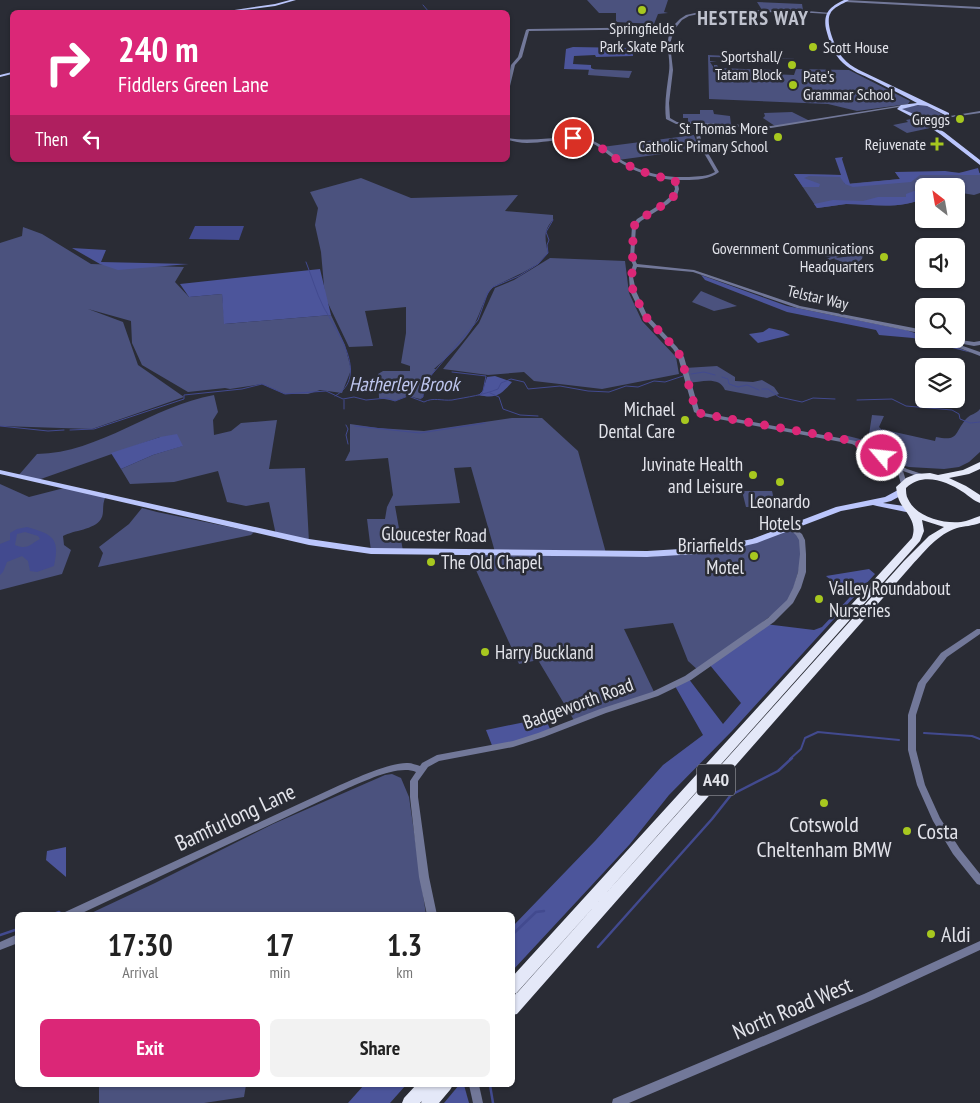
<!DOCTYPE html>
<html lang="en">
<head>
<meta charset="utf-8">
<style>
  body { margin:0; font-family:"PT Sans Narrow",sans-serif; background:#f2f2f2; color:#222; height:100vh; display:flex; flex-direction:column; font-size:19px; white-space:nowrap }
  * { box-sizing:border-box; margin:0 }
  p { font-size:16px; color:#767676 }
  .icon { flex:none; width:28px; height:28px; fill:none; stroke:currentColor; stroke-width:2; stroke-linecap:round; stroke-linejoin:round }
  .map { position:relative; flex:1; overflow:hidden }
  .panel { position:absolute; left:15px; top:912px; width:500px; height:175px; display:flex; flex-direction:column; background:#fff; border-radius:8px; box-shadow:0 1px 4px #0004 }
  .panel>* { flex:none }
  .hud { position:absolute; left:10px; top:10px; width:500px; height:152px; border-radius:8px; box-shadow:0 1px 4px #0004; background:#db2777; color:#fff; overflow:hidden }
  .needle { width:32px; rotate:329deg }
  .fabs { position:absolute; left:915px; top:178px; display:grid; gap:10px }
  .fabs a { display:grid; place-items:center; width:50px; height:50px; border-radius:8px; background:#fff; box-shadow:0 1px 4px #0004; font-size:25px }
  .pin { position:absolute; display:grid; place-items:center; width:42px; height:42px; color:#fff; margin:-21px; border:2px solid #fff; border-radius:50%; box-shadow:0 1px 5px #0007 }
  .me { position:absolute; width:55px; margin:-28px; rotate:298deg; stroke-linejoin:round; filter:drop-shadow(0 0 4px #0008) }
  .turn { display:flex; align-items:center; gap:18px; height:105px; padding:0 25px; font-size:22px }
  .turn .icon { width:65px; height:65px; stroke-width:2.5 }
  .turn b { display:block; font-size:35px; line-height:42px }
  .then { display:flex; align-items:center; height:48px; padding:0 25px; background:#0003; gap:10px; font-size:19px }
  .eta { display:flex; justify-content:space-evenly; align-items:center; height:85px; text-align:center }
  .eta b { font-size:30px; font-weight:600; line-height:35px }
  .cta { display:flex; gap:10px; margin-top:auto; padding:10px 25px }
  .cta a { flex:1; height:58px; border-radius:8px; background:#db2777; color:#fff; font-size:20px; font-weight:600; line-height:58px; text-align:center }
  .cta a+a { background:#f2f2f2; color:#222 }
  .map>svg:first-child { display:block }
  .green { fill:#4b527e }
  .forest { fill:#4c559b }
  .water { fill:#424a8f; fill-rule:evenodd }
  .lines { fill:none; stroke-linecap:round; stroke-linejoin:round }
  .stream-far2 { stroke:#424a8f; stroke-width:1 }
  .stream-far1 { stroke:#424a8f; stroke-width:2 }
  .stream { stroke:#424a8f; stroke-width:2.5 }
  .minor { fill:#727899; fill-rule:evenodd }
  .major { fill:#bbc6fc; fill-rule:evenodd }
  .highway { fill:#e4e8f8; fill-rule:evenodd }
  .route { stroke:#db2777; stroke-width:9; stroke-dasharray:0 16.2 }
  .poi-dot { fill:#a7c81f; stroke:#2a2c35; stroke-width:2 }
  .labels { text-anchor:middle; stroke-width:5; stroke-linejoin:round; paint-order:stroke }
  .far-poi-label { font-size:16px; fill:#e3e4eb; stroke:#2a2c35; text-anchor:end }
  .far-street-label { font-size:16px; fill:#e3e4eb; stroke:#2a2c35 }
  .shield { fill:#2a2c35; stroke:#acadb4; stroke-width:1 }
  .shield-label { font-size:18px; font-weight:bold; fill:#e3e4eb }
  .poi-label { font-size:19px; fill:#e3e4eb; stroke:#2a2c35; text-anchor:end }
  .street-label { font-size:19px; fill:#e3e4eb; stroke:#2a2c35 }
  .far-district-label { font-size:20px; font-weight:bold; letter-spacing:1px; fill:#bfc2ce; stroke:#2a2c35 }
  .water-label { font-size:20px; font-style:italic; fill:#bdc5ed; stroke:#2a2c35 }
  .near-street-label { font-size:22px; fill:#e3e4eb; stroke:#2a2c35 }
  .near-poi-label { font-size:22px; fill:#e3e4eb; stroke:#2a2c35; text-anchor:start }
</style>
</head>
<body>
<div class="map">
<svg width="980" height="1103" viewBox="0 0 980 1103">
  <rect width="100%" height="100%" fill="#2a2c35"/>
  <g class="green">
    <polygon points="587,0 668,0 664,12 668,13 658,14 654,24 616,22 616,13 599,13"/>
    <polygon points="757,2 802,4 803,10 762,10"/>
    <polygon points="708,55 797,59 710,57 710,61 717,61 710,62 714,68 714,65 717,65 719,68 772,70 772,74 794,75 796,69 849,70 910,101 908,104 857,111 828,104 709,99"/>
    <polygon points="589,69 632,71 629,78 588,75"/>
    <polygon points="919,105 927,106 945,116 923,119 902,110 902,108"/>
    <polygon points="700,110 713,110 714,114 730,116 731,125 688,123 688,118 683,118 683,114 700,114"/>
    <polygon points="792,112 810,121 775,126 763,118 765,116 764,113"/>
    <polygon points="911,119 930,128 907,133 893,125 908,122 906,120"/>
    <polygon points="694,135 699,149 618,160 602,147"/>
    <path d="M895 172 980 173V193L974 195 956 192V186H924V198C900 210 871 204 846 204 836 205 828 207 817 208L794 174 842 175 845 184 900 179Z"/>
    <path d="M361 178 411 198 518 195 505 211 553 215V220C543 230 545 240 548 253L538 264 522 273 493 287C484 297 481 312 474 325 464 342 449 356 434 369H436L424 385 423 397 420 399 408 396 395 401 379 398 378 374 383 371H410V366L401 363 406 333V307L365 311 373 346 349 347 325 297 321 252 315 225 318 208 310 192Z"/>
    <polygon points="23,227 42,234 91,264 184,267 175,282 189,297 222,294 225,324 331,315 345,345 351,370 342,393 320,390 308,394 285,394 262,384 230,389 225,388 188,392 142,365 132,343 131,321 88,309 123,322 138,365 184,397 92,429 0,426 0,243 22,236"/>
    <path d="M850 247 863 255 862 259C850 269 845 262 834 259L835 258 827 261 824 260 831 257 824 256 826 253 823 250 835 252 839 256 836 258 851 256 837 251Z"/>
    <polygon points="550,258 625,261 629,293 642,321 676,357 679,374 602,389 534,381 524,372 488,375 443,369 479,323 495,288 514,280"/>
    <polygon points="701,291 737,306 714,311 692,302"/>
    <path d="M717 366 735 377V381L753 382 762 380 774 387 779 394 767 398 725 390C719 376 701 382 689 383L685 368Z"/>
    <path d="M214 395 218 412 213 420 214 435 231 431 241 423 277 420 269 469 305 468 309 542 276 535 269 502 246 506 227 502 218 471 174 482 130 484 121 469 153 455 182 446 160 437 38 480 18 476 37 454C100 453 152 406 214 395Z"/>
    <path d="M980 409V452L969 462 959 467 944 469 909 467 893 463 843 439 844 435 868 441 872 415 884 416 879 427 881 429 935 441 936 437C960 442 954 432 967 418 971 414 976 414 980 409Z"/>
    <polygon points="512,418 542,418 578,451 606,553 495,552 471,467 454,468 460,503 395,506 403,551 371,551 367,519 385,519 387,507 393,495 388,458 345,461 350,451 350,424 378,428 424,431"/>
    <path d="M0 484 29 497 68 487 106 496C101 505 105 513 101 519 94 530 74 530 63 536L64 545 71 550 62 574 0 590Z"/>
    <polygon points="742,491 772,491 776,508 746,507"/>
    <polygon points="142,508 157,512 254,532 251,535 98,567 103,553 99,547 129,524"/>
    <polygon points="791,528 799,534 803,554 790,601 699,671 688,661 673,623 624,629 655,694 575,722 538,660 519,664 469,555 648,557 714,550"/>
    <polygon points="392,774 401,778 409,797 426,915 87,915 155,883 273,824 385,775"/>
    <polygon points="99,1085 246,1085 244,1097 204,1103 99,1103"/>
  </g>
  <g class="forest">
    <polygon points="573,47 632,48 633,56 596,57 595,55 574,56 573,64 591,65 591,68 595,70 564,69 566,49"/>
    <polygon points="843,157 842,159 850,184 900,179 895,172 945,171 959,173 978,168 980,175 920,175 911,182 853,187 845,184 840,177 809,176 804,178 820,184 819,187 803,187 794,174 841,175 835,158"/>
    <path d="M914 191 924 192V198C900 210 871 204 846 204 836 205 828 207 817 208L814 204 833 200 863 201 878 197H906V194Z"/>
    <polygon points="72,248 106,250 101,262 189,264 118,270 100,264"/>
    <polygon points="320,269 331,315 224,324 222,294 189,297 180,284"/>
    <polygon points="701,275 787,306 906,330 924,336 924,339 934,339 972,353 913,338 879,335 876,330 787,312 705,280"/>
    <polygon points="769,328 783,331 790,335 758,343 749,334 763,332"/>
    <path d="M495 376 512 382C501 395 496 399 478 395L482 393 487 377Z"/>
    <polygon points="177,434 183,446 153,455 121,469 111,453 160,437"/>
    <polygon points="869,569 875,574 732,731 669,795 630,844 513,970 513,926 595,841 663,765 703,735 675,686 688,678 723,724 741,703 709,664 765,624 814,630 822,627 850,597 826,576"/>
    <polygon points="545,718 551,731 493,748 486,730"/>
    <polygon points="66,847 66,877 46,860 47,851"/>
    <polygon points="364,1085 406,1085 390,1103 348,1103"/>
    <polygon points="459,1085 464,1085 469,1103 444,1103"/>
  </g>
  <g class="water">
    <polygon points="195,226 244,226 239,240 189,239"/>
    <path d="M27 527C51 534 61 537 54 566L37 572 30 571 28 561 22 556 7 562 3 572 0 575V544L10 540V533L17 529ZM25 532 38 536 40 539C29 545 27 550 15 545L17 534Z"/>
  </g>
  <g class="lines">
    <g class="stream-far2">
      <polyline points="423,5 429,12"/>
      <path d="M306 262C312 277 316 292 323 306 335 329 371 376 335 396"/>
      <polyline points="452,372 486,376 483,391 479,395"/>
      <polyline points="691,374 704,372 715,375"/>
      <polyline points="722,377 728,379 729,384 738,387 747,385 759,390"/>
      <polyline points="762,389 768,389 779,397 802,402 813,398 835,399"/>
      <polyline points="490,393 499,397 503,409 520,415 538,416"/>
      <polyline points="420,399 423,397 424,385 428,379 478,320 488,292 493,287 519,276 538,264 548,253 547,245 549,240 546,232 553,220"/>
      <polyline points="344,400 344,409"/>
      <polyline points="857,400 892,399 906,406 952,410 959,414 960,419 970,423 980,422"/>
      <polyline points="346,425 348,429 346,435 348,444"/>
      <polyline points="0,426 48,431 64,430"/>
      <polyline points="355,426 420,433 485,423"/>
      <path d="M70 430 94 429 184 399V395L242 389 262 384 285 394 326 391 343 399 354 397 366 400 387 398 395 401 408 396 424 402C433 397 442 401 452 400 468 397 483 395 498 389L501 383 511 379 524 382 528 389 560 386 588 391 609 392 626 386 638 387 654 381 665 382 683 376"/>
    </g>
    <g class="stream-far1">
      <polyline points="924,733 972,736 980,739"/>
      <polyline points="790,759 801,749 805,738 818,732 899,740"/>
    </g>
    <g class="stream">
      <polyline points="51,915 59,912 62,915"/>
      <polyline points="0,935 18,929"/>
      <polyline points="512,935 536,912 544,911"/>
      <polyline points="598,947 712,819 731,795 778,771 792,758"/>
      <polyline points="490,1085 493,1103"/>
    </g>
    <g class="minor">
      <polygon points="846,0 980,7 980,9 845,2"/>
      <path d="M796 10 831 13 829 14 796 12 704 13 689 16 682 20 674 30 670 44 673 70 669 103 670 118 677 122 771 126 903 105 905 106 771 128 699 125 701 141 719 172C708 181 690 180 677 180L679 189 677 196 668 204 641 221 636 226 634 258 637 264 694 270 800 306 924 330V334L797 308 693 272 637 267 633 277 636 291 647 315 677 347 684 357 699 410 704 413 856 441 907 469 925 475 926 476 923 478 903 471 907 484 904 486 901 484 898 473 893 466 852 444 702 416 694 412 678 357 673 349 642 316 630 291 629 277 633 265 630 258 632 226 637 219 664 202 673 194 675 189 673 180C652 178 632 171 615 159 606 154 599 145 589 142 569 136 547 143 527 143 520 143 514 141 508 140V138C535 143 561 134 588 139 602 143 611 154 623 161 643 173 666 178 689 177 698 176 707 177 715 172L697 141 695 125 676 124 666 119C664 103 667 88 669 72 671 55 664 46 671 29L529 31 522 57 515 65 510 86 508 87V81L511 65 518 57 526 30 528 29 672 27 680 19 686 15 704 11Z"/>
      <polygon points="508,110 510,111 510,118 508,119"/>
      <polygon points="980,111 980,113 946,118 944,117"/>
      <polygon points="936,339 943,339 980,352 980,356"/>
      <polygon points="960,340 974,342 980,341 980,345 974,346 958,343 958,341"/>
      <path d="M791 526 793 527 802 534 805 540 806 554V572L801 588 793 603 774 622 691 680 658 696 606 713 544 737 513 747 439 761 428 767 418 781V797L429 877 437 915H427L419 877 410 797V781L416 772C398 764 363 782 346 789L78 915H63L65 912 340 785C356 778 391 762 408 763 412 763 416 765 420 766L422 763 437 755 513 741 538 733 600 709 652 692 685 676 768 618 787 600 793 588 798 572 800 554 799 540 796 535 788 528Z"/>
      <polygon points="977,629 980,629 980,634 947,657 926,684 916,715 916,750 925,785 940,818 960,849 980,874 980,885 977,884 953,854 933,821 917,785 908,750 908,715 918,683 941,653"/>
      <polygon points="18,934 18,943 0,950 0,942"/>
      <polygon points="980,941 980,950 872,1000 629,1103 612,1103 613,1099 864,994"/>
      <polygon points="469,1085 479,1085 483,1103 473,1103"/>
    </g>
    <g class="major">
      <polygon points="290,0 296,0 275,6 228,12 221,12 275,4"/>
      <path d="M844 0H849C843 4 833 7 830 14 825 24 836 50 843 58 847 63 853 67 859 70L949 113V117L925 121 944 132 980 160V165L940 134 920 121 897 109 901 105 917 103C903 95 888 88 873 80 863 75 851 71 843 63 834 55 829 41 826 29 823 12 830 7 844 0ZM918 105 927 106 945 115 923 118 902 109Z"/>
      <polygon points="12,72 12,74 0,77 0,75"/>
      <polygon points="0,470 309,539 371,548 647,551 714,547 752,539 836,507 885,497 898,490 904,490 905,492 904,494 891,501 883,503 911,507 915,510 911,513 877,506 873,505 841,511 757,543 714,553 647,557 371,554 309,545 0,474"/>
    </g>
    <g class="highway">
      <path d="M980 462V469L969 474 949 478 966 486 980 495V503C974 501 969 496 963 492 946 481 923 472 906 488 906 491 906 496 908 499 916 517 943 524 961 522 968 521 973 518 980 516V523C972 526 965 526 957 528 938 534 925 551 912 565L517 1014 512 1015V998L904 561 929 536 944 527 922 520 924 531 920 541 517 993 512 994V977L912 538C918 521 905 513 899 500 897 496 897 491 896 487L906 478 916 474 930 473 938 475 963 470Z"/>
      <polygon points="416,1085 434,1085 433,1087 435,1085 453,1085 450,1090 439,1103 421,1103 422,1101 420,1103 402,1103 404,1098"/>
    </g>
  </g>
  <g class="lines">
    <path class="route" d="M573 138C597 140 597 146 615 158 632 169 655 177 675 180L677 189 675 195 666 203 639 220 634 226 632 254 634 265 631 277 633 291 645 316 675 348 681 357 696 411 702 414 843 439 864 446 882 456"/>
  </g>
  <g class="poi-dot">
    <circle cx="642" cy="10" r="5"/>
    <circle cx="813" cy="47" r="5"/>
    <circle cx="792" cy="65" r="5"/>
    <circle cx="793" cy="85" r="5"/>
    <circle cx="960" cy="119" r="5"/>
    <circle cx="778" cy="137" r="5"/>
    <path d="M934.5 136.5h5v5h5v5h-5v5h-5v-5h-5v-5h5z"/>
    <circle cx="884" cy="257" r="5"/>
    <circle cx="685" cy="420" r="5"/>
    <circle cx="753" cy="475" r="5"/>
    <circle cx="780" cy="482" r="5"/>
    <circle cx="754" cy="556" r="5"/>
    <circle cx="431" cy="562" r="5"/>
    <circle cx="819" cy="599" r="5"/>
    <circle cx="485" cy="652" r="5"/>
    <circle cx="824" cy="803" r="5"/>
    <circle cx="907" cy="831" r="5"/>
    <circle cx="931" cy="934" r="5"/>
  </g>
  <g class="labels">
    <g class="far-poi-label">
      <text x="642" y="34" text-anchor="middle">Springfields<tspan x="642" dy="18">Park Skate Park</tspan></text>
      <text x="823" y="53" text-anchor="start">Scott House</text>
      <text x="782" y="62">Sportshall/<tspan x="782" dy="18">Tatam Block</tspan></text>
      <text x="803" y="82" text-anchor="start">Pate's<tspan x="803" dy="18">Grammar School</tspan></text>
      <text x="950" y="125">Greggs</text>
      <text x="768" y="134">St Thomas More<tspan x="768" dy="18">Catholic Primary School</tspan></text>
      <text x="926" y="150">Rejuvenate</text>
      <text x="874" y="254">Government Communications<tspan x="874" dy="18">Headquarters</tspan></text>
    </g>
    <g class="far-street-label">
      <text transform="translate(818 297) rotate(13)" y="6">Telstar Way</text>
    </g>
    <rect class="shield" x="697" y="764.5" width="38" height="31" rx="4"/>
    <g class="shield-label">
      <text x="716" y="786">A40</text>
    </g>
    <g class="poi-label">
      <text x="675" y="416">Michael<tspan x="675" dy="22">Dental Care</tspan></text>
      <text x="743" y="471">Juvinate Health<tspan x="743" dy="22">and Leisure</tspan></text>
      <text x="780" y="508" text-anchor="middle">Leonardo<tspan x="780" dy="22">Hotels</tspan></text>
      <text x="744" y="552">Briarfields<tspan x="744" dy="22">Motel</tspan></text>
      <text x="441" y="569" text-anchor="start">The Old Chapel</text>
      <text x="829" y="595" text-anchor="start">Valley Roundabout<tspan x="829" dy="22">Nurseries</tspan></text>
      <text x="495" y="659" text-anchor="start">Harry Buckland</text>
    </g>
    <g class="street-label">
      <text transform="translate(434 534) rotate(1)" y="7">Gloucester Road</text>
      <text transform="translate(578 703) rotate(-20)" y="7">Badgeworth Road</text>
    </g>
    <g class="far-district-label">
      <text x="753" y="25">HESTERS WAY</text>
    </g>
    <g class="water-label">
      <text x="404" y="391">Hatherley Brook</text>
    </g>
    <g class="near-street-label">
      <text transform="translate(235 817) rotate(-25)" y="8">Bamfurlong Lane</text>
      <text transform="translate(792 1008) rotate(-23)" y="8">North Road West</text>
    </g>
    <g class="near-poi-label">
      <text x="824" y="832" text-anchor="middle">Cotswold<tspan x="824" dy="25">Cheltenham BMW</tspan></text>
      <text x="917" y="839">Costa</text>
      <text x="941" y="942">Aldi</text>
    </g>
  </g>
</svg>
<div class="fabs">
<a><svg class="needle" viewBox="-14 -14 28 28"><path d="M0-13l5 13h-10z" fill="#e53935"/><path d="M0 13l5-13h-10z" fill="#767676"/></svg></a>
<a><svg class="icon" aria-label="sound" viewBox="0 0 24 24"><path d="M4 9h4l5-4v14l-5-4H4zM17 9q2 3 0 6"/></svg></a>
<a><svg class="icon" aria-label="search" viewBox="0 0 24 24"><circle cx="10" cy="10" r="6"/><path d="M15 15l6 6"/></svg></a>
<a><svg class="icon" aria-label="layers" viewBox="0 0 24 24"><path d="M12 4l9 5-9 5-9-5zM3 14l9 5 9-5"/></svg></a>
</div>
<div class="pin" style="left:573px;top:138px;background:#d93025"><svg class="icon" aria-label="arrive" viewBox="0 0 24 24"><path d="M6 21V4h12l-3 4 3 4H6"/></svg></div>
<svg class="me" style="left:882px;top:456px" viewBox="-20 -20 40 40"><circle r="17" fill="#db2777" stroke="#fff" stroke-width="3"/><path d="M0-11L8 9 0 5-8 9z" fill="#fff"/></svg>
<div class="hud">
<div class="turn"><svg class="icon" aria-label="right" viewBox="0 0 24 24"><path d="M7 20v-9h11M14 6l5 5-5 5"/></svg><div><b>240 m</b>Fiddlers Green Lane</div></div>
<div class="then">Then<svg class="icon" aria-label="left" viewBox="0 0 24 24"><path d="M17 20v-9H6M10 6l-5 5 5 5"/></svg></div>
</div>
<section class="panel">
<div class="eta">
<div><b>17:30</b><p>Arrival</p></div>
<div><b>17</b><p>min</p></div>
<div><b>1.3</b><p>km</p></div>
</div>
<div class="cta"><a>Exit</a><a>Share</a></div>
</section>
</div>
</body>
</html>
